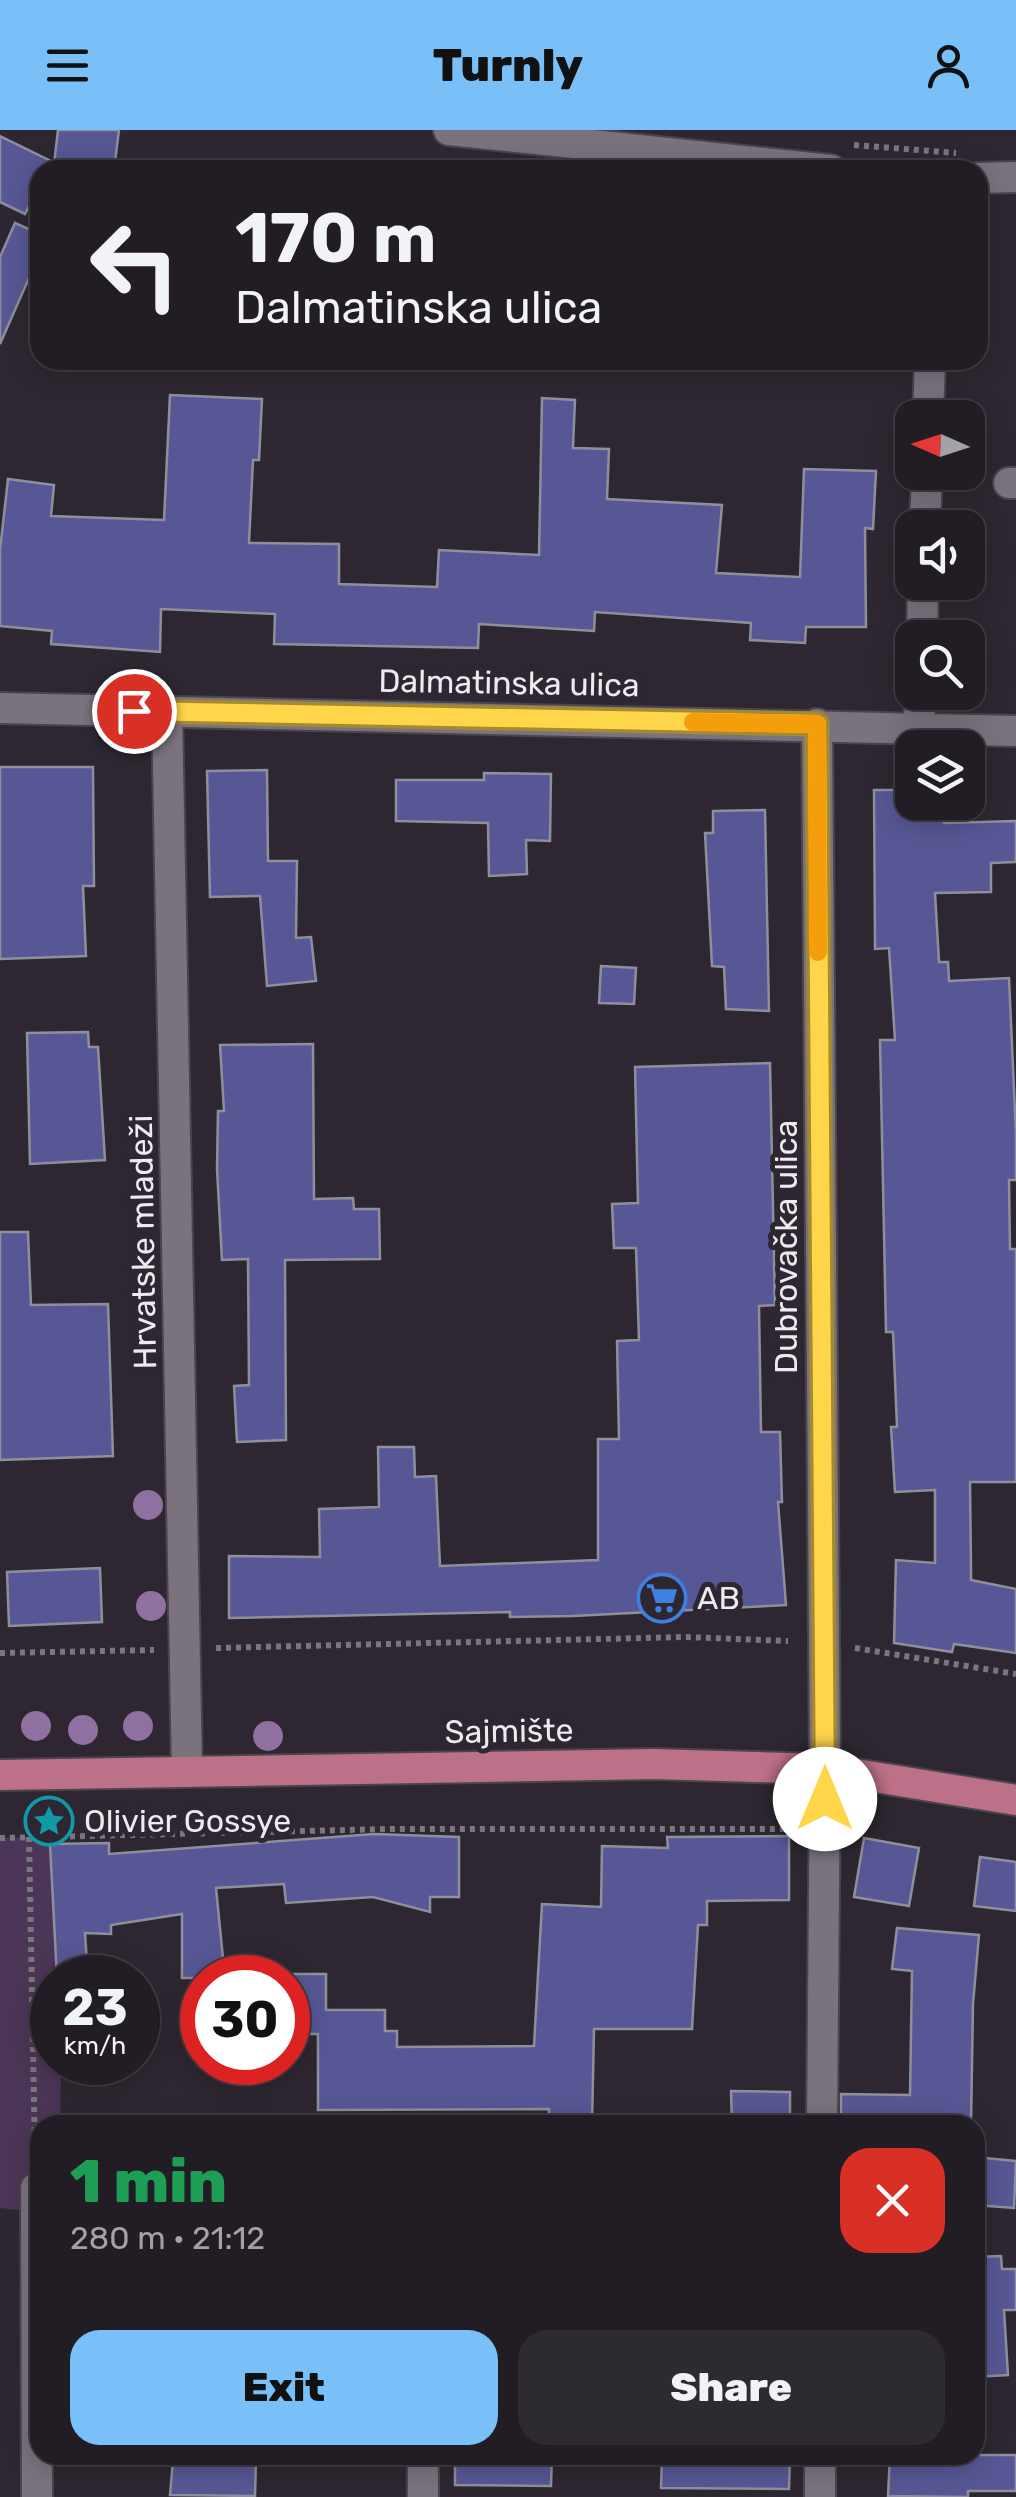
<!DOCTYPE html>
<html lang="en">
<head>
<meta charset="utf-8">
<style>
  body { margin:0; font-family:Rubik,sans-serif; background:#2e2a32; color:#f1f3f6; height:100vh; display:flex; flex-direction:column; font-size:38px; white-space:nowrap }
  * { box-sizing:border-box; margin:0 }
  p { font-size:32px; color:#a2a2a7 }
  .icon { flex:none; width:55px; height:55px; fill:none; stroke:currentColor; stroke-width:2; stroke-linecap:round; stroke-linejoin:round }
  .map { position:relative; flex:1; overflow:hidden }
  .drawer { position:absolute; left:30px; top:1985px; width:955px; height:350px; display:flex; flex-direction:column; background:#221d25; border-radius:30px; box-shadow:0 5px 25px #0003,0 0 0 2px #3f3b42 }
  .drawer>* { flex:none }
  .banner { position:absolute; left:30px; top:30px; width:958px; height:210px; border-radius:30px; box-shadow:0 5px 25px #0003,0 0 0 2px #3f3b42; background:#221d25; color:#f1f3f6; overflow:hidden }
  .needle { width:65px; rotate:273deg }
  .fabs { position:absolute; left:895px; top:270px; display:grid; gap:20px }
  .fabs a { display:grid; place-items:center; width:90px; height:90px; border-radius:20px; background:#221d25; box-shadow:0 5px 25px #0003,0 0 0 2px #3f3b42; font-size:50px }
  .speed { position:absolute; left:30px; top:1825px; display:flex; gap:20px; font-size:50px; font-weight:700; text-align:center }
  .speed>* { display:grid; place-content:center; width:130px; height:130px; border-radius:50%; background:#221d25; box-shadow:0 5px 25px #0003,0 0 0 2px #3f3b42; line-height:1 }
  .speed small { font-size:25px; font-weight:400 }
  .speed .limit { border:15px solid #d22; background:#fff; color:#111 }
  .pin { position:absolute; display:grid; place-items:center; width:85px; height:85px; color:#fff; margin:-42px; border:5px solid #fff; border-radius:50%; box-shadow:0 2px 10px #0007 }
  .me { position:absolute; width:110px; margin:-55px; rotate:0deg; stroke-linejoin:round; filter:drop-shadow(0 0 8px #0008) }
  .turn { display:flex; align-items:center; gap:35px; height:210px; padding:0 40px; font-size:45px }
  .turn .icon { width:130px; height:130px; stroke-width:2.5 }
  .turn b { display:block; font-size:70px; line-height:85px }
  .round { display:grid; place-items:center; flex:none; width:105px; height:105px; border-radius:30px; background:#2e2a32 }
  .overview { display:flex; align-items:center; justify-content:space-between; height:170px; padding:0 40px }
  h1 { font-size:60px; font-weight:800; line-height:75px; color:#1e9e55 }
  .button { display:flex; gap:20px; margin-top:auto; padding:20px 40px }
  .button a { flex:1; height:115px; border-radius:30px; background:#79bff8; color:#111; font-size:40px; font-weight:800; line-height:115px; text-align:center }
  .button a+a { background:#2e2a32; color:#f1f3f6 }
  header { display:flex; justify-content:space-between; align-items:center; height:130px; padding:0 40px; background:#79bff8; color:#111; font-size:45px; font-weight:800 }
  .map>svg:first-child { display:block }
  .green { fill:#4c3657 }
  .building { fill:#575795; stroke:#8e8f9c; stroke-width:2.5 }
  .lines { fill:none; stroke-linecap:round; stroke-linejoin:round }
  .minor-casing { stroke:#4a444d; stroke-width:34 }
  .major-casing { stroke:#4a444d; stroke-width:34 }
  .path { stroke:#7b757e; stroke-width:6; stroke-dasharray:5 5; stroke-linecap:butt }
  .minor { stroke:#7a737e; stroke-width:30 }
  .major { stroke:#bd7188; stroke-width:30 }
  .tree { fill:#906fa1 }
  .route-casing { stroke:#a68a30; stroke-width:25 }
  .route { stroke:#ffd54a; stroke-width:18 }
  .slow { stroke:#f59e0b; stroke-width:18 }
  .labels { text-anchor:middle; stroke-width:10; stroke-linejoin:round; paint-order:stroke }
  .street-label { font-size:32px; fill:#eeeaf0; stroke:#2e2731 }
  .poi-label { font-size:32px; fill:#eeeaf0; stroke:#2e2731; text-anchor:start }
</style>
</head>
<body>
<header><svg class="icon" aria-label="menu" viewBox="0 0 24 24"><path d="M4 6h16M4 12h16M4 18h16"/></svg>Turnly<svg class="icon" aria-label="person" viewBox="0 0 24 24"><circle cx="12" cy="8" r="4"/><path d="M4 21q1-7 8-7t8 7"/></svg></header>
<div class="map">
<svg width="1016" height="2367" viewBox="0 0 1016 2367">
  <rect width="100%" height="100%" fill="#2e2731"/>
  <polygon class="green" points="50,1706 57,1847 52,1848 52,1932 61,1933 60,1995 40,1995 40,2082 0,2078 0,1708"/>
  <g class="building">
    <polygon points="58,0 119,0 114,40 54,34"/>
    <polygon points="0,6 51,31 46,40 40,40 40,53 25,84 0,72"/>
    <polygon points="15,93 40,104 40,123 0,214 0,127"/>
    <polygon points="170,265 262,269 259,330 253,330 249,413 339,414 339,454 437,457 439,420 539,425 542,268 575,270 573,318 609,319 607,369 722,375 716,443 800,447 804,339 876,341 873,399 865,398 866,497 806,497 805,513 750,510 751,493 595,482 594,501 479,494 478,518 274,514 275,484 161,479 160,522 51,514 52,501 0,496 0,420 8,349 54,355 51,386 164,390"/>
    <polygon points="0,637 93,637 94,756 83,756 86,826 0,829"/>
    <polygon points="267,640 268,731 297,731 296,808 311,807 316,851 267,856 260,766 210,767 207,641"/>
    <polygon points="484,643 551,644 550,711 526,710 527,744 489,746 488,693 396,691 396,650 484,650"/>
    <polygon points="874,660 912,660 912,672 943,672 944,693 1016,691 1016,732 991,733 991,762 935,763 939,832 948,832 949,851 1009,848 1016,1004 1016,1050 1009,1050 1010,1119 1016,1119 1016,1352 970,1352 971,1439 971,1450 1016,1459 1016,1523 954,1514 952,1522 894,1513 896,1430 935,1433 935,1360 895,1362 891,1297 897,1297 893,1202 886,1202 880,910 895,910 889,818 875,819"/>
    <polygon points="765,680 769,881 726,879 724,837 712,836 705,703 713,703 713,681"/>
    <polygon points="601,836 636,838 634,874 599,873"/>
    <polygon points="88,902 89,917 98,917 105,1030 30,1034 27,903"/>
    <polygon points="313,914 314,1069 353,1068 354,1079 379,1079 380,1129 285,1130 286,1310 237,1312 234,1256 249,1255 248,1129 222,1130 217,1039 218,981 224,981 220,915"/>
    <polygon points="770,933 775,1175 759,1176 761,1302 780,1302 782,1372 778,1372 786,1475 573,1486 510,1487 510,1482 229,1488 229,1426 320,1427 319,1379 379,1377 378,1317 414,1317 415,1347 436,1346 440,1436 598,1430 598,1309 619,1309 617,1211 639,1210 636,1118 614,1118 612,1074 638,1073 635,937"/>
    <polygon points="0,1102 28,1102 31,1175 108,1174 113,1326 0,1330"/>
    <polygon points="100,1438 102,1492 9,1496 7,1442"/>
    <polygon points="374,1704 459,1707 459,1767 430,1767 430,1782 373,1767 286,1773 284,1754 216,1758 225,1848 182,1848 182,1784 111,1795 111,1804 85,1803 88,1848 57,1848 50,1714 109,1713 109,1724"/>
    <polygon points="789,1706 789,1770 707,1771 707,1795 698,1795 692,1899 594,1899 592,1995 548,1995 549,1979 318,1980 318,1904 288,1904 288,1844 326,1844 326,1880 385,1880 385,1901 397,1901 397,1917 534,1916 542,1774 601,1777 602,1716 668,1718 667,1707"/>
    <polygon points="864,1708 919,1718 909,1776 854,1767"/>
    <polygon points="980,1727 1016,1732 1016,1781 974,1776"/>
    <polygon points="897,1798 979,1805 973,1874 971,1995 841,1995 841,1964 910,1965 912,1841 892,1839"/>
    <polygon points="731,1961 790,1962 790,1995 732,1995"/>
    <polygon points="975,2027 1016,2031 1014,2078 975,2075"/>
    <polygon points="1001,2126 1002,2139 1016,2139 1016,2180 1004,2180 1008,2245 975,2247 975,2127"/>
    <polygon points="455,2325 552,2325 551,2356 455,2355"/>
    <polygon points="662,2325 790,2325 789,2359 661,2358"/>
    <polygon points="890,2325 1016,2325 1016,2361 968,2361 968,2367 888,2366"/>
    <polygon points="173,2330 256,2330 255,2366 170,2365"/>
  </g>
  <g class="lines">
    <g class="minor-casing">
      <g id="minor">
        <polyline points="449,0 831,40"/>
        <polyline points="978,48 1016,47"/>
        <polyline points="928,288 930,230"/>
        <polyline points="1009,353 1016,353"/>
        <polyline points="925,398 927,342"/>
        <polyline points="922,508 923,452"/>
        <polyline points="0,578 1016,601"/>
        <polyline points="167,581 187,1642"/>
        <polyline points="817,594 825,1639 822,1995"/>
        <polyline points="919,598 920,562"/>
        <polyline points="36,2058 37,2367"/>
        <polyline points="423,2325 423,2367"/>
        <polyline points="820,2367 820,2325"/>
      </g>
    </g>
    <g class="major-casing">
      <polyline id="major" points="0,1645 653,1634 825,1639 1016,1670"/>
    </g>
    <g class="path">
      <polyline points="854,15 956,23"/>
      <polyline points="216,1518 686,1507 788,1511"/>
      <polyline points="855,1518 1016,1544"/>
      <polyline points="0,1523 154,1520"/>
      <polyline points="29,1707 35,2025"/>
      <polyline points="0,1708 390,1699 793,1699"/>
    </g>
    <use href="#minor" class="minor"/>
    <use href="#major" class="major"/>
  </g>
  <g class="tree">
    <circle cx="148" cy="1375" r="15"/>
    <circle cx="151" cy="1476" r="15"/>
    <circle cx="36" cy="1596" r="15"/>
    <circle cx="138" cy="1596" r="15"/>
    <circle cx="83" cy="1600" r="15"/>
    <circle cx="268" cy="1606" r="15"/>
  </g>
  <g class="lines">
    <g class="route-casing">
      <polyline id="route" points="134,581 817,594 825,1669"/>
    </g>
    <use href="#route" class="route"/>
    <polyline class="slow" points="693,592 817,594 818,822"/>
  </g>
  <defs>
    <g id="supermarket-ring" transform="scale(2.5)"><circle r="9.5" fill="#2e2731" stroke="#3f7fe0" stroke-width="1.5"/><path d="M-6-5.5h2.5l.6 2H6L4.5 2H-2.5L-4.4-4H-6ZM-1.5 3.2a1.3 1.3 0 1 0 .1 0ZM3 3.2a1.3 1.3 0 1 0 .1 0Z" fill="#3f7fe0"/></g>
    <g id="sight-ring" transform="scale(2.5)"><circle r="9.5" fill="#2e2731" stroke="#0f9aa8" stroke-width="1.5"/><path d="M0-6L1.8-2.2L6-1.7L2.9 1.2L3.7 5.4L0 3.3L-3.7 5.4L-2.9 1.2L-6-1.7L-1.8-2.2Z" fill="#0f9aa8"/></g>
  </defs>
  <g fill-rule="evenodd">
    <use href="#supermarket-ring" x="662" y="1468"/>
    <use href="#sight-ring" x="49" y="1691"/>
  </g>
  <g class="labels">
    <g class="street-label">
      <text transform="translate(509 553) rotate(1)" y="11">Dalmatinska ulica</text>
      <text transform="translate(143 1112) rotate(-91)" y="11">Hrvatske mladeži</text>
      <text transform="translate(786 1117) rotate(-90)" y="11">Dubrovačka ulica</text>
      <text transform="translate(509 1601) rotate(-1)" y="11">Sajmište</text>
    </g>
    <g class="poi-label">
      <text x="697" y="1479">AB</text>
      <text x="84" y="1702">Olivier Gossye</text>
    </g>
  </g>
</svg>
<div class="fabs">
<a><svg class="needle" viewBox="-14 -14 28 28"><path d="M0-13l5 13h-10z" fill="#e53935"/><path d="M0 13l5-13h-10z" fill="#a2a2a7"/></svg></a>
<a><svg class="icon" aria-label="sound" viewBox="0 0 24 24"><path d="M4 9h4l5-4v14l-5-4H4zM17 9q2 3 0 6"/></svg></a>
<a><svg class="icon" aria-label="search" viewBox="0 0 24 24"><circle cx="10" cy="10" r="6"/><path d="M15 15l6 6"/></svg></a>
<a><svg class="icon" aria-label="layers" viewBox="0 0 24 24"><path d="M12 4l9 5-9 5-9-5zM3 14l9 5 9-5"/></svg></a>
</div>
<div class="speed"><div>23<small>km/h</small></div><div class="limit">30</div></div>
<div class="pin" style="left:134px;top:581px;background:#d93025"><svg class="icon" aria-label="arrive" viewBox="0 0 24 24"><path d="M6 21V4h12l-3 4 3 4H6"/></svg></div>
<svg class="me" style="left:825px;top:1669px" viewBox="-20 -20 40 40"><circle r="19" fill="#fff"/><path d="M0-13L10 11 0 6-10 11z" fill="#ffd54a"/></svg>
<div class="banner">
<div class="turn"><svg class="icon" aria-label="left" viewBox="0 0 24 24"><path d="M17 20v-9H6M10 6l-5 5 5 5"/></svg><div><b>170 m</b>Dalmatinska ulica</div></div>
</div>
<section class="drawer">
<div class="overview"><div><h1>1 min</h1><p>280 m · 21:12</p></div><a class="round" style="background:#d93025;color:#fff"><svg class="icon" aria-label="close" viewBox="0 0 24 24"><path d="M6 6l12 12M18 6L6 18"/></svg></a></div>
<div class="button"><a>Exit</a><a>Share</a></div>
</section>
</div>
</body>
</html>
